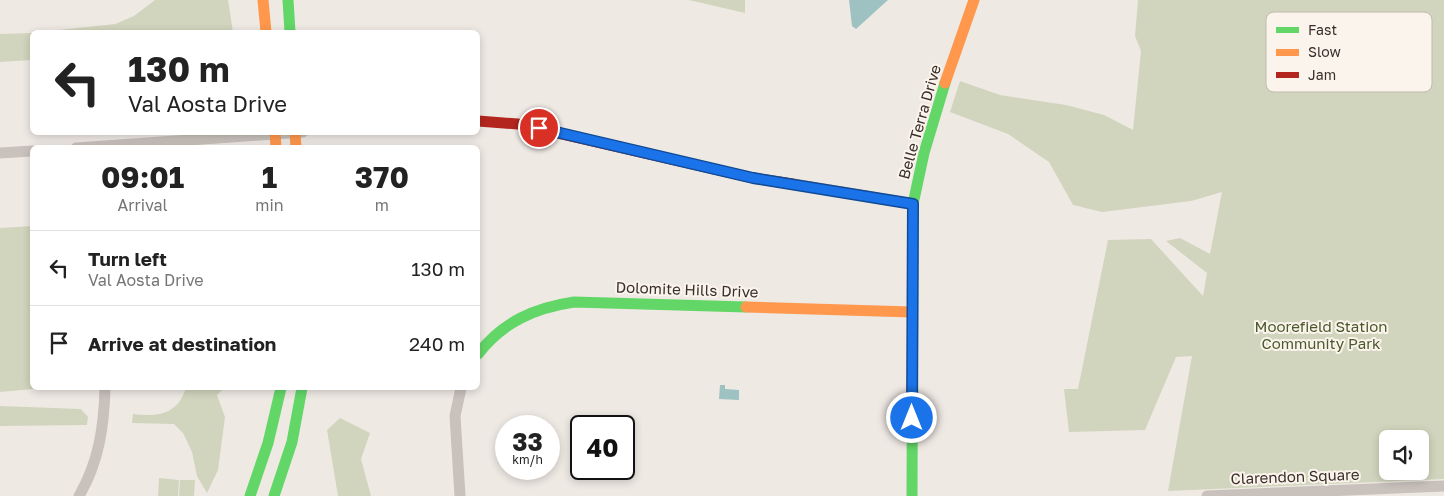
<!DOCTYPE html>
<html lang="en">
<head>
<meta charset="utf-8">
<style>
  body { margin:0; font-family:"Golos Text",sans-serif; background:#f2f2f2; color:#222; height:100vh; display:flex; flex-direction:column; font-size:19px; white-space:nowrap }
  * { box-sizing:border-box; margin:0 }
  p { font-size:16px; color:#767676 }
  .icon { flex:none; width:28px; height:28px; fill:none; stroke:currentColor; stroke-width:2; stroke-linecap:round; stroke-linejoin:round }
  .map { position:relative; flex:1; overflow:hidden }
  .panel { position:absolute; left:30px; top:145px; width:450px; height:245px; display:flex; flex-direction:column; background:#fff; border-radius:8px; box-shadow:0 2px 8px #0003 }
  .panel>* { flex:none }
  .hud { position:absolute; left:30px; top:30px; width:450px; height:105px; border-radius:8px; box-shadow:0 2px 8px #0003; background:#fff; color:#222; overflow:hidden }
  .fabs { position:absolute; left:1379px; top:430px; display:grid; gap:10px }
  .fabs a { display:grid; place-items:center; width:50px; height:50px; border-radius:8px; background:#fff; box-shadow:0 2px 8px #0003; font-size:25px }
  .speed { position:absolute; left:495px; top:415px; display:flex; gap:10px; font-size:25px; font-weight:700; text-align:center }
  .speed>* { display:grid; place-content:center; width:65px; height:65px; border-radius:50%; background:#fff; box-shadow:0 2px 8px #0003; line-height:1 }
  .speed small { font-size:12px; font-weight:400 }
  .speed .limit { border:2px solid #111; border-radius:8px; background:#fff; color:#111 }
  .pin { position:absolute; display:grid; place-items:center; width:42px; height:42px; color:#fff; margin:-21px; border:2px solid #fff; border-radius:50%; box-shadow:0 1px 5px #0007 }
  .me { position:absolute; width:55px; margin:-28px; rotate:0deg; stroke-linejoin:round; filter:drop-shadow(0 0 4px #0008) }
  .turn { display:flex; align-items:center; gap:18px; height:105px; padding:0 15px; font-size:22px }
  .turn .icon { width:65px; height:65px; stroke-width:2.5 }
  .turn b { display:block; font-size:35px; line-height:42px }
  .eta { display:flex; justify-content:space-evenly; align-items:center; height:85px; text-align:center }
  .eta b { font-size:30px; font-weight:700; line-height:35px }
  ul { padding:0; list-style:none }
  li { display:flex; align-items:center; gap:15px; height:75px; padding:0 15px; border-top:1px solid #e0e0e0 }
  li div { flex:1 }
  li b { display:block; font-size:19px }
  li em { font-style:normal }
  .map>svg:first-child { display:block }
  .green { fill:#d1d5bd; fill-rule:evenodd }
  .water { fill:#9ec2c2 }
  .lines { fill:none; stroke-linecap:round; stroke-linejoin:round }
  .street { stroke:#c9c2bc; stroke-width:11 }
  .fast { stroke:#63d668; stroke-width:11 }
  .slow { stroke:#ff974d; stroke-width:11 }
  .jam { stroke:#b3261e; stroke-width:11 }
  .route-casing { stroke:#114b97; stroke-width:12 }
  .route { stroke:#1a73e8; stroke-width:9 }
  .labels { text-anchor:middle; stroke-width:4; stroke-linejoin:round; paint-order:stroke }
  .street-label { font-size:15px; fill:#3a2e2a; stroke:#fbf4ec }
  .park-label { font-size:15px; fill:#4a5a2c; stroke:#fbf4ec }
  .key { fill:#fbf4ec; stroke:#c1b9b2; stroke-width:1 }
  .key-label { font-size:14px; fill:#3a2e2a }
</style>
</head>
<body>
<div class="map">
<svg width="1444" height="496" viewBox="0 0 1444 496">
  <rect width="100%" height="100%" fill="#efe9e4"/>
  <g class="green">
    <polygon points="155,0 228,0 233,32 40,32 115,24 134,16"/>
    <polygon points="689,0 745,0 745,13"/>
    <path d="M1138 0H1444V479L1168 491 1192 356 1176 357 1145 430 1069 432 1064 389H1078L1108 240 1151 239 1203 296 1207 273 1166 241 1180 238 1210 254 1222 192 1191 201 1102 212 1073 205 1049 162 1008 134 950 112 960 81 1000 95 1066 105 1104 115 1133 130 1141 51 1135 36ZM1388 439H1420V471H1388Z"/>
    <polygon points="32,33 32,60 0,62 0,34"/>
    <polygon points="32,226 32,303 30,318 32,327 33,389 0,392 0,228"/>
    <path d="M186 388H224L217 395 225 417 218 470 207 493 197 476 192 452 183 433 174 424 132 423 133 414C158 417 177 415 186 388Z"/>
    <polygon points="0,406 81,409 88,417 87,425 0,426"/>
    <polygon points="340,418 370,433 361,459 371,496 338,496 327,430"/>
    <polygon points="159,478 179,480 178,496 158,496"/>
    <polygon points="180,480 195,480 194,496 179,496"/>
  </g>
  <g class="water">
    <polygon points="849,0 888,0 856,29 852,26"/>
    <polygon points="720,385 725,385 725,389 739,390 739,400 719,399"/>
  </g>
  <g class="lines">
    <g class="street">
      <polyline points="76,148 303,132"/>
      <polyline points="0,153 32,151"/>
      <path d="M79 496C99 462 104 426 105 388"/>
      <polyline points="460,496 455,416 461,388"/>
      <polyline points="1207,496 1444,486"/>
    </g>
    <g class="fast">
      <polyline points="288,0 290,32"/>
      <path d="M478 354C503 322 534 308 574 302L746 307"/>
      <polyline points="250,496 268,443 281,388"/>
      <polyline points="274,496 292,442 302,388"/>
      <polyline points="912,496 913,204 924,153 945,83"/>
    </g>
    <g class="slow">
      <polyline points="263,0 266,32"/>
      <polyline points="945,83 974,0"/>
      <polyline points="275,132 276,148"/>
      <polyline points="295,132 296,148"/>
      <polyline points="792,184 913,204"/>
      <polyline points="746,307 912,312"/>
    </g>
    <polyline class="jam" points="478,121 518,124 753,178 792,184"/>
  </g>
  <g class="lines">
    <g class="route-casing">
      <polyline id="route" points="539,128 753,178 913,204 912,418"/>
    </g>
    <use href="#route" class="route"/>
  </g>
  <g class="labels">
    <g class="street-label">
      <text transform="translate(920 122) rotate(-74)" y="5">Belle Terra Drive</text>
      <text transform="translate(687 290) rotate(2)" y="5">Dolomite Hills Drive</text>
      <text transform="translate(1295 477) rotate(-2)" y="5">Clarendon Square</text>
    </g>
    <g class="park-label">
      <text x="1321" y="332">Moorefield Station<tspan x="1321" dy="17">Community Park</tspan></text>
    </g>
  </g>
  <rect x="1266" y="12" width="166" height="80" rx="8" class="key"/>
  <rect x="1276" y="27" width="23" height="6" fill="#63d668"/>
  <rect x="1276" y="49" width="23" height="7" fill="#ff974d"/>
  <rect x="1276" y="72" width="23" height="6" fill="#b3261e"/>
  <g class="key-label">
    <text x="1308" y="35">Fast</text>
    <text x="1308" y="57">Slow</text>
    <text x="1308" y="80">Jam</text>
  </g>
</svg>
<div class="fabs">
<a><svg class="icon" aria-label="sound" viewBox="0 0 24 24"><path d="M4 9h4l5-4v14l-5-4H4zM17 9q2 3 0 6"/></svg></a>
</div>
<div class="speed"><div>33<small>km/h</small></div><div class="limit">40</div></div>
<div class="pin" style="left:539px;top:128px;background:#d93025"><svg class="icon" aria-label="arrive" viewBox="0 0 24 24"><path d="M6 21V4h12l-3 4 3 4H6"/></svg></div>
<svg class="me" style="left:912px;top:418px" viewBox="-20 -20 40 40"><circle r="17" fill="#1a73e8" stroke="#fff" stroke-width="3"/><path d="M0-11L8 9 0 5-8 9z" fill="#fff"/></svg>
<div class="hud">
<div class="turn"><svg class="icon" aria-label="left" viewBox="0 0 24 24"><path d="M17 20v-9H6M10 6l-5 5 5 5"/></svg><div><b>130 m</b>Val Aosta Drive</div></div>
</div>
<section class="panel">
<div class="eta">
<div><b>09:01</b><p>Arrival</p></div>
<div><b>1</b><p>min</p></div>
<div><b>370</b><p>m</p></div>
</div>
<ul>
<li><svg class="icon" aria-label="left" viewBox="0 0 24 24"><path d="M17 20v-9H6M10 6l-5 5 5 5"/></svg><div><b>Turn left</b><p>Val Aosta Drive</p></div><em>130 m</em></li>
<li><svg class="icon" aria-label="arrive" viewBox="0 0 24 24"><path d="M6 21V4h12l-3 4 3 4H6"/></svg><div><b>Arrive at destination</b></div><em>240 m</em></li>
</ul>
</section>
</div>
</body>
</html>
